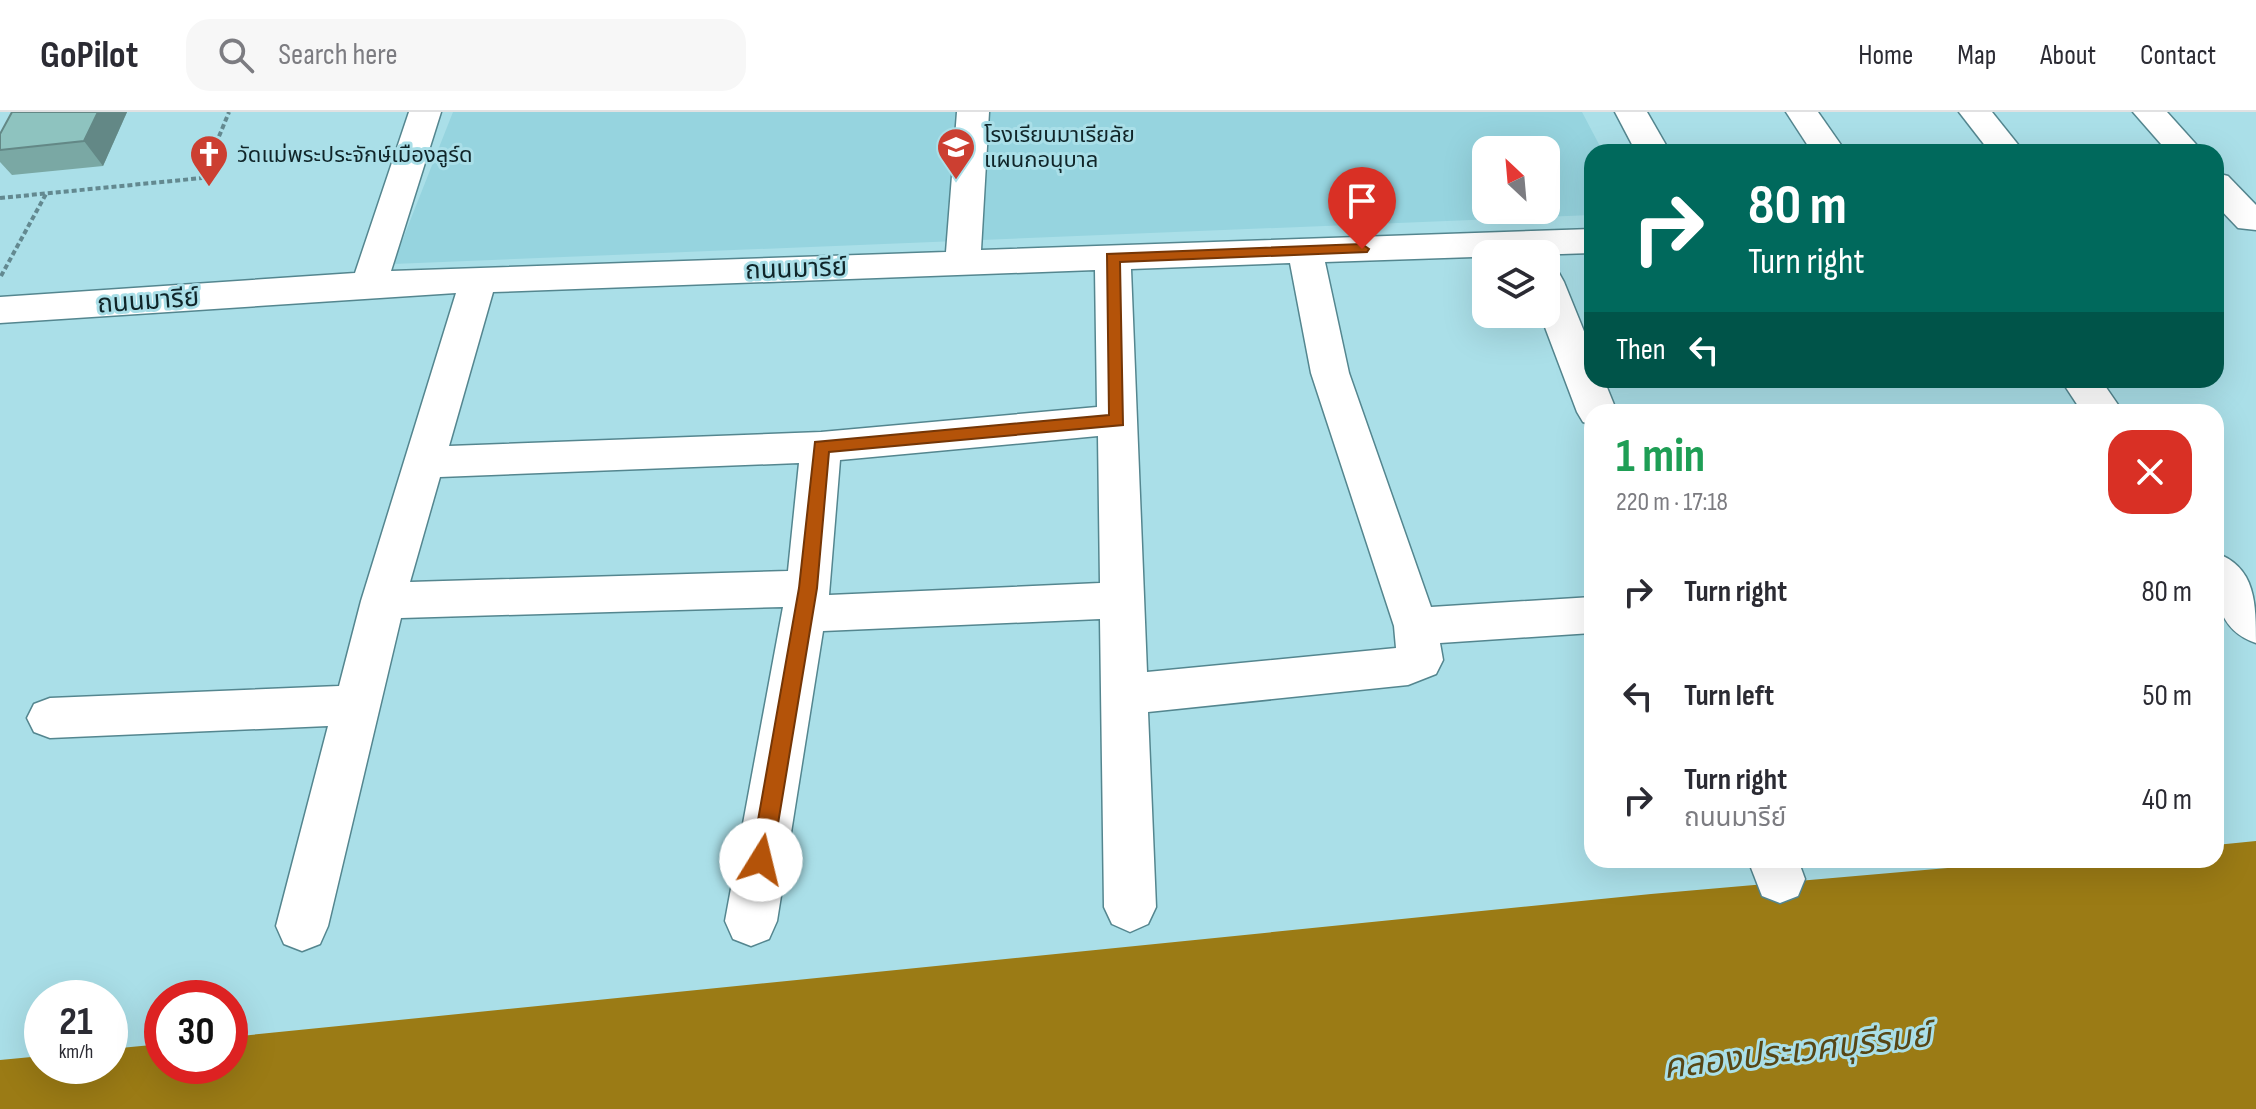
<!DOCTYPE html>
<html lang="en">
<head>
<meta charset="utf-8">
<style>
  body { margin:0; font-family:"Sofia Sans Condensed","Noto Sans Thai",sans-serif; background:#f7f7f7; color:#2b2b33; height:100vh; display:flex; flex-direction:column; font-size:30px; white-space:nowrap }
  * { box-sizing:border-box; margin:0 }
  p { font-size:26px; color:#7c7c81 }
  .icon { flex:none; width:44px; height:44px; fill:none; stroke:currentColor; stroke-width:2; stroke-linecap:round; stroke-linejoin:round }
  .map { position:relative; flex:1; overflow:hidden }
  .drawer { position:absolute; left:1584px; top:292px; width:640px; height:464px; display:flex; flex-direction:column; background:#fff; border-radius:24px; box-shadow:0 8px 32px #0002 }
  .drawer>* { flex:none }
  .guide { position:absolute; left:1584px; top:32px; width:640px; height:244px; border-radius:24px; box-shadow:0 8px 32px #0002; background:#00695c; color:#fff; overflow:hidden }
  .needle { width:52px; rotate:334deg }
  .buttons { position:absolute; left:1472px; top:24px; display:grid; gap:16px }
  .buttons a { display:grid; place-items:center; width:88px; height:88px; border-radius:16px; background:#fff; box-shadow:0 8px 32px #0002; font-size:40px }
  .speed { position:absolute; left:24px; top:868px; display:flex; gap:16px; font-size:40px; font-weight:700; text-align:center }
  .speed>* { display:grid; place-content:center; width:104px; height:104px; border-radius:50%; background:#fff; box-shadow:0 8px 32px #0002; line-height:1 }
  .speed small { font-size:20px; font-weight:400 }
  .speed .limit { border:12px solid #d22; background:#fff; color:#111 }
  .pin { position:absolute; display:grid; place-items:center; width:68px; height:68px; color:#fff; margin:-82px -34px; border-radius:50% 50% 50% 0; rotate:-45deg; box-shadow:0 0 8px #0007 }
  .pin .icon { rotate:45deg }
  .me { position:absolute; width:88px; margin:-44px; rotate:9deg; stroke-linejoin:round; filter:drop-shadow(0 0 6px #0008) }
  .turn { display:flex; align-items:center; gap:28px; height:168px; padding:0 32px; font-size:36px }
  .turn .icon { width:104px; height:104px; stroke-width:2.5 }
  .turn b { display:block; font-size:56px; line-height:68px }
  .then { display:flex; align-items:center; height:76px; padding:0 32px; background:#0003; gap:16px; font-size:30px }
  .round { display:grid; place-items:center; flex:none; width:84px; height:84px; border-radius:24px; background:#f7f7f7 }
  .overview { display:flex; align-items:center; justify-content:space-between; height:136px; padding:0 32px }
  h1 { font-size:48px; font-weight:700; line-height:60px; color:#1e9e55 }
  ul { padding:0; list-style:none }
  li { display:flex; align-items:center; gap:24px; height:104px; padding:0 32px }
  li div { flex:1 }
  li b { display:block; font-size:30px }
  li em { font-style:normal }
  header { display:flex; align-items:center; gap:48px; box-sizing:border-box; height:112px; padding:0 40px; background:#fff; border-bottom:2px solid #e1e1e2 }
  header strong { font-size:38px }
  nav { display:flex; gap:44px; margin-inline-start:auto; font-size:28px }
  .search { width:560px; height:72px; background:#f7f7f7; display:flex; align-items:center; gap:20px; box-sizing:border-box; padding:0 28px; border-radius:24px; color:#7c7c81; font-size:30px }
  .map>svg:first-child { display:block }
  .built { fill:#96d4df; fill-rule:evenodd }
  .water { fill:#9b7b15 }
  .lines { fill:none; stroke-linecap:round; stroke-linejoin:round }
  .minor-casing { stroke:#54868f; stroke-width:3 }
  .path { stroke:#638990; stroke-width:4; stroke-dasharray:5 3; stroke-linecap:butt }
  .minor { fill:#fff; fill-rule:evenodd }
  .wall { fill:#7aa8a4 }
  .shaded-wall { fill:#638886 }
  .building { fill:#8ec3bf; stroke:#638886; stroke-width:2 }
  .route { fill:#b45309; stroke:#753606; stroke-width:2 }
  .labels { text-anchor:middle; stroke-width:6; stroke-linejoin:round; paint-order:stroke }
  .far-poi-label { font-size:22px; fill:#102529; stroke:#aadfe8; text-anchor:start }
  .street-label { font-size:26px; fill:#102529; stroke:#aadfe8 }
  .near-water-label { font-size:34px; font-style:italic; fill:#574615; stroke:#aadfe8 }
</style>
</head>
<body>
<header>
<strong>GoPilot</strong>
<div class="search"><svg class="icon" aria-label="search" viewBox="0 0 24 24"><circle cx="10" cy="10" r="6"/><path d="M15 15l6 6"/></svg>Search here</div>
<nav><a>Home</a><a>Map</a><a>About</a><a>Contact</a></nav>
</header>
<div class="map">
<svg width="2256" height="997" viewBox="0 0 2256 997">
  <rect width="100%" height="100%" fill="#aadfe8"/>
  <path class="built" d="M453 0H1582L1603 40H1592V103L393 152ZM1486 38H1546V98H1486Z"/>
  <polygon class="water" points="2256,729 2256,997 0,997 0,948 42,944 42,954 110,954 110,937 162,932 162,954 230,954 230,925 1651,782 2039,748 2216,748 2216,733"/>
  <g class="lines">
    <g class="minor-casing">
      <g id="minor">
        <path d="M409 0H441L391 159 946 140 957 0H989L981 138 1592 117V141L1325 150 1349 261 1431 495 1592 485V521L1440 531 1443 548 1436 562 1408 573 1148 600 1156 795 1148 812 1130 820 1112 812 1104 795 1100 507 823 519 777 809 769 827 751 834 733 827 725 809 783 495 401 506 328 814 320 832 302 839 284 832 276 814 328 614 50 626 34 620 27 606 34 592 50 586 339 574 361 489 456 181 0 211V185L355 161ZM1290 151 1311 261 1394 514 1396 536 1147 560 1131 157ZM1095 158 1097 295 821 320 449 334 493 180ZM1098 324 1100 471 829 483 840 348ZM799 351 788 459 410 470 440 365Z"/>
        <polygon points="1615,0 1647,0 1670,40 1636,40"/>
        <polygon points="1786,0 1818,0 1846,40 1812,40"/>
        <polygon points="1959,0 1992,0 2024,40 1990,40"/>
        <polygon points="2133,0 2167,0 2203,40 2168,40"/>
        <polygon points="2216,61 2228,64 2256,93 2256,118 2238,116 2216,93"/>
        <polygon points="1546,158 1559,161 1564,170 1592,239 1592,268 1604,268 1617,300 1592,300 1592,313 1583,310 1577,300 1540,202 1546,202"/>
        <polygon points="2061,268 2101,268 2123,300 2082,300"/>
        <path d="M2216 441C2256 455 2256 492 2256 531 2213 516 2216 479 2216 441Z"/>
        <polygon points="1748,748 1798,748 1805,767 1798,784 1780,791 1762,784"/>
      </g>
    </g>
    <g class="path">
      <polyline points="0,86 202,66 229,0"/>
      <polyline points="1,164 46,82"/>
    </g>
    <use href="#minor" class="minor"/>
  </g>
  <polygon class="wall" points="12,0 127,0 103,54 12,63 0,50 0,22"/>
  <polygon class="shaded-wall" points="98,0 127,0 103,54 84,29"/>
  <polygon class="building" points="12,0 98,0 84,29 0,38 0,22"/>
  <polygon class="route" points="1362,132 1369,137 1367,140 1120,150 1123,313 829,340 817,476 772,748 769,755 761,758 754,755 751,748 799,476 815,330 1109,303 1107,142"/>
  <defs>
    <g id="school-pin" transform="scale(2)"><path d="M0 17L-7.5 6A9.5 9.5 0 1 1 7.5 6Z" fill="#cc3f31" stroke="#aadfe8"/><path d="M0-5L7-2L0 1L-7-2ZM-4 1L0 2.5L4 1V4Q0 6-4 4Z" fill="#fff"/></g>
    <g id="church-pin" transform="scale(2)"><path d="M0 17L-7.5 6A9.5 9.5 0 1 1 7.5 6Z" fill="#cc3f31" stroke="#aadfe8"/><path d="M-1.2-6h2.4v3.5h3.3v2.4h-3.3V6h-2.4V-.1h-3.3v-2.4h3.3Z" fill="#fff"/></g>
  </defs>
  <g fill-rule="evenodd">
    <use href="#school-pin" x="956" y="35"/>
    <use href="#church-pin" x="209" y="42"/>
  </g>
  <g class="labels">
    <g class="far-poi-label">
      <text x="984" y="30">โรงเรียนมาเรียลัย<tspan x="984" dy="25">แผนกอนุบาล</tspan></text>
      <text x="237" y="50">วัดแม่พระประจักษ์เมืองลูร์ด</text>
    </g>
    <g class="street-label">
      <text transform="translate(796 156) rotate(-2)" y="9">ถนนมารีย์</text>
      <text transform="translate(148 188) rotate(-4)" y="9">ถนนมารีย์</text>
    </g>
    <g class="near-water-label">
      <text transform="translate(1797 938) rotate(-7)" y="12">คลองประเวศบุรีรมย์</text>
    </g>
  </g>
</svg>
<div class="buttons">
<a><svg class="needle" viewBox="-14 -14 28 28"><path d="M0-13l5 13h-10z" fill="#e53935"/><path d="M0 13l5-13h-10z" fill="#7c7c81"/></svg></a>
<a><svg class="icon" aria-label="layers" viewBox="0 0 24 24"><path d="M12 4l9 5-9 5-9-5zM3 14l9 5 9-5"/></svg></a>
</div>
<div class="speed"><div>21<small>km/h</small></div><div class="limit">30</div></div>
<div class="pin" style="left:1362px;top:137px;background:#d93025"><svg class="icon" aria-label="arrive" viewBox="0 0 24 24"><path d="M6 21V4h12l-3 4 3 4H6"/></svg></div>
<svg class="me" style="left:761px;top:748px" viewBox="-20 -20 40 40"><circle r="19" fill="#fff"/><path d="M0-13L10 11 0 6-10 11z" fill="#b45309"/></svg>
<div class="guide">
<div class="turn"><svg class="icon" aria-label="right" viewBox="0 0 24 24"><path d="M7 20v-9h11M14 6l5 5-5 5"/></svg><div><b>80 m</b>Turn right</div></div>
<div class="then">Then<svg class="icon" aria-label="left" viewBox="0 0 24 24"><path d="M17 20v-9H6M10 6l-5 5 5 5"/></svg></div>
</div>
<section class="drawer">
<div class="overview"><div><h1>1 min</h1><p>220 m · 17:18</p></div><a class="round" style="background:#d93025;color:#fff"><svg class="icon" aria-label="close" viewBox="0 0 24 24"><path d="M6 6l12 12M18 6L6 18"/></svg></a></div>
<ul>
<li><svg class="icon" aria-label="right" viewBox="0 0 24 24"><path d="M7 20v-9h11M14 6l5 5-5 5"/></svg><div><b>Turn right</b></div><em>80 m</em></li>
<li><svg class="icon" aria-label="left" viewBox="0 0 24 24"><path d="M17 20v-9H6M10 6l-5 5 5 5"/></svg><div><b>Turn left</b></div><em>50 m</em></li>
<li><svg class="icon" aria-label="right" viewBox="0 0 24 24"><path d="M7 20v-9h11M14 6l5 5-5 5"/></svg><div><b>Turn right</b><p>ถนนมารีย์</p></div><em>40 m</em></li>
</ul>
</section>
</div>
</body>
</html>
